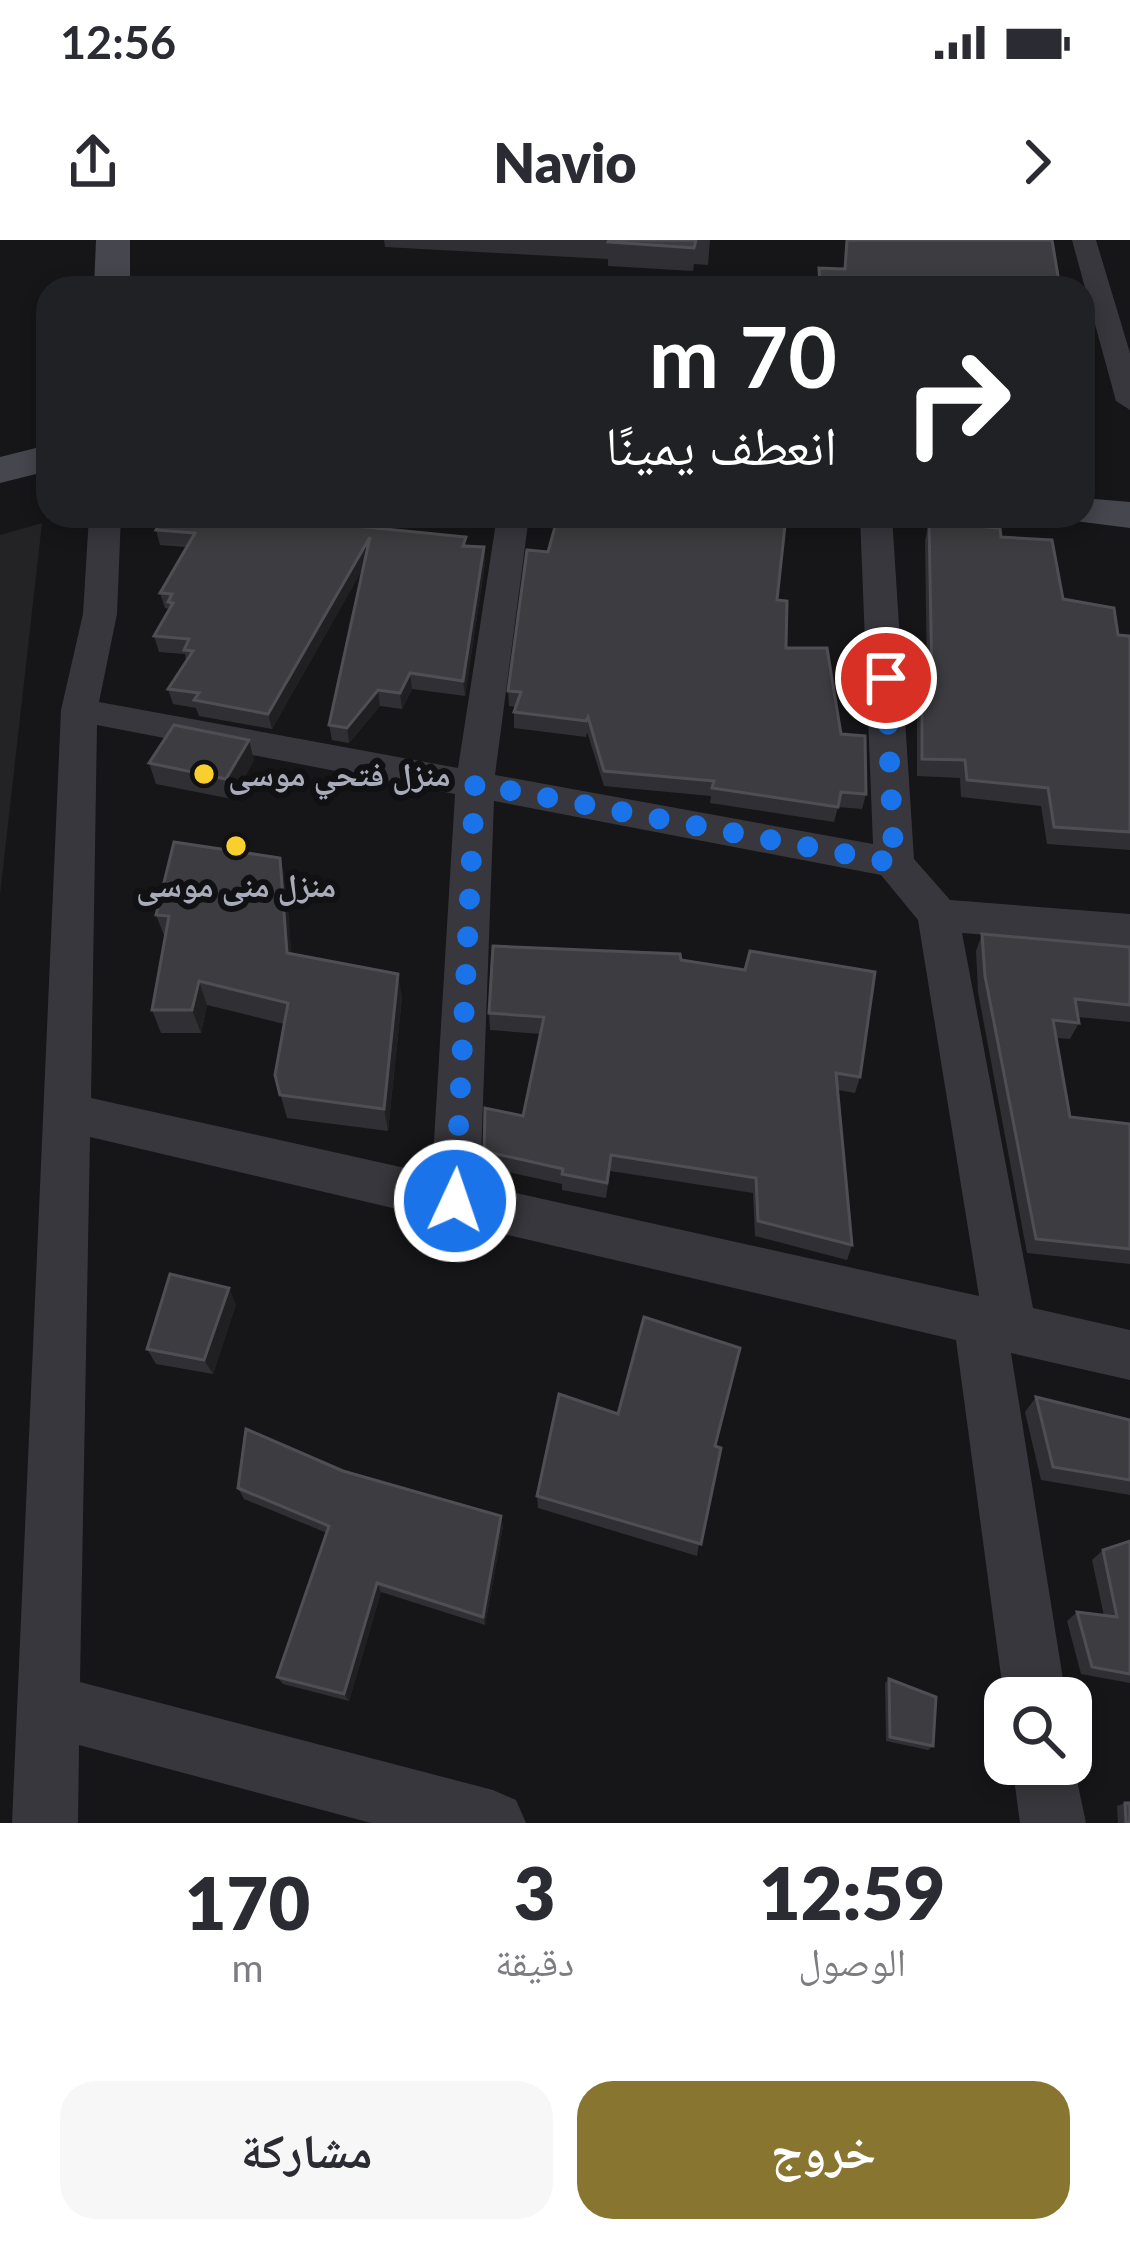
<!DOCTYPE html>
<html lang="ar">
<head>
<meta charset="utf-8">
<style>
  body { margin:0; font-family:Lato,"Noto Naskh Arabic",sans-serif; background:#f7f7f7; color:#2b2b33; direction:rtl; height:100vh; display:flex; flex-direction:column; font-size:45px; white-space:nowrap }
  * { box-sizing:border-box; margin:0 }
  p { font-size:39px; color:#7c7c81 }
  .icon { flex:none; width:66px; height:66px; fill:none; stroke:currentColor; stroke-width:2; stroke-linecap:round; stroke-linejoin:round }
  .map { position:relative; height:1583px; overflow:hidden; direction:ltr }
  .details { display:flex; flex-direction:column; background:#fff; flex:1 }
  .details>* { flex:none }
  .top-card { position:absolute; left:36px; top:36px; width:1059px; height:252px; border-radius:36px; box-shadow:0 6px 18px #0003; direction:rtl; background:#202124; color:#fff; overflow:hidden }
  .controls { position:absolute; left:984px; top:1437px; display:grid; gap:24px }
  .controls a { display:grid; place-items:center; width:108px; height:108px; border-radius:24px; background:#fff; box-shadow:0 6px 18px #0003; font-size:60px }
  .pin { position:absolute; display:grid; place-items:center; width:102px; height:102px; color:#fff; margin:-51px; border:6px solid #fff; border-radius:50%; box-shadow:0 3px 12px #0007 }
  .me { position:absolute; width:132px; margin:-66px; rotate:3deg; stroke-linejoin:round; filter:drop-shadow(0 0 9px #0008) }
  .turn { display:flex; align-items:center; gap:42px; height:252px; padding:0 60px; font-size:54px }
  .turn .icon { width:156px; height:156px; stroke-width:2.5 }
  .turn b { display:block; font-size:84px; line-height:102px }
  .eta { display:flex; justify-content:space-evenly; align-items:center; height:204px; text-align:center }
  .eta b { font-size:72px; font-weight:800; line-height:84px }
  .cta { display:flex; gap:24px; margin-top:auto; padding:24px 60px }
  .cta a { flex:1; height:138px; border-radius:36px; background:#887530; color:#fff; font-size:48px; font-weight:800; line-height:138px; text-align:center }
  .cta a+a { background:#f7f7f7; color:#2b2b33 }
  .status { display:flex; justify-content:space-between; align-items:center; height:84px; padding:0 60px; background:#fff; direction:ltr }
  .status svg { height:33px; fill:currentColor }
  header { display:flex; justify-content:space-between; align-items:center; height:156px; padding:0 60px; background:#fff; font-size:54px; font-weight:800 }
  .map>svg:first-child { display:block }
  .built { fill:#232225 }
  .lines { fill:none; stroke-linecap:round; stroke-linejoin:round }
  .street { fill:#37373d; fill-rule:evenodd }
  .secondary { fill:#45464e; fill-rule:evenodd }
  .wall { fill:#302f33 }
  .shaded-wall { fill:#202022 }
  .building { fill:#3d3d41; stroke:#4e4e54; stroke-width:3 }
  .route { stroke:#1a73e8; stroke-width:21; stroke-dasharray:0 37.8 }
  .poi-dot { fill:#f9cf2d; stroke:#111113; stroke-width:4.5 }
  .labels { text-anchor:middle; stroke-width:12; stroke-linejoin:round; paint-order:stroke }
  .poi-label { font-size:33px; font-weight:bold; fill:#a8abb9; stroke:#111113; text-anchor:start }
</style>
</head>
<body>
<div class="status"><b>12:56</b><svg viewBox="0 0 49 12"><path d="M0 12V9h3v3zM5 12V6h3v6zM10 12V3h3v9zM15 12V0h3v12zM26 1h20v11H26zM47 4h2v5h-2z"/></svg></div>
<header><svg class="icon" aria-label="forward" viewBox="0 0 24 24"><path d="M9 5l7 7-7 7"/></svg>Navio<svg class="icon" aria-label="share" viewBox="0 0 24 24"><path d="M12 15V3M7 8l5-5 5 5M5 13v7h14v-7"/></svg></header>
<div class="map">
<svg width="1130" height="1583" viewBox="0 0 1130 1583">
  <rect width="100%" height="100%" fill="#161618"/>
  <polygon class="built" points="42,283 0,655 0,295"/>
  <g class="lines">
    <g class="street">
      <polygon points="1072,0 1096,0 1130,113 1130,170 1116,161"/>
      <path d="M89 276H121L117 374 99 462 458 528 497 276H529L495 535 873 604 860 276H892L914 619 950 660 1130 674V706L962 693 1033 1068 1130 1090V1140L1011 1113 1066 1458H1004L956 1100 90 897 80 1442 493 1550 516 1560 526 1583H371L79 1505 78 1583H12L61 470 83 374ZM97 485 455 554 432 934 91 858ZM494 561 881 635 918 680 979 1056 480 945Z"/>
      <polygon points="1071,1512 1086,1583 1020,1583 1012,1524 1071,1524"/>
    </g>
    <g class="secondary">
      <polygon points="96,0 130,0 130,48 94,48"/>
      <polygon points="48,205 48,231 0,243 0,217"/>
      <polygon points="1083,258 1130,262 1130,288 1067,280 1064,276 1083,276"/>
    </g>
  </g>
  <g class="wall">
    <polygon points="384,0 710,0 708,25 694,24 693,31 608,26 608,19 385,7"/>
    <polygon points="164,276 327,276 324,283 484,307 485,323 465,456 412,449 402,469 380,466 349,503 332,500 329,485 363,328 272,489 199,476 196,468 173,464 168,449 186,421 185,414 159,412 154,396 169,369 165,368 160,353 186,307 160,305 156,290"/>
    <polygon points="929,283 1001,297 1063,359 1118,395 1130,396 1130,610 1047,604 1041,566 961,557 960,538 917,536 917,482 920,457 925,439 927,440 925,300"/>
    <polygon points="777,360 786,408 841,494 866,554 862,569 838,567 834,582 710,563 711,556 604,546 587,492 586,497 514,488 514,472 516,467 509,466 508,451"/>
    <polygon points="254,520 232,559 156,544 149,523"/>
    <polygon points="286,642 291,714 402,757 388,891 287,878 275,835 284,784 207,765 201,793 161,793 152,770 165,698 156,675"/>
    <polygon points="982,694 1130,707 1130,782 1078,777 1079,783 1070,799 1056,798 1070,877 1130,884 1130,1024 1027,1013 978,752 976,711"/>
    <polygon points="681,720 860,837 855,853 838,850 852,1005 847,1020 755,996 753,953 610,931 606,958 562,950 562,944 485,927 484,911 523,876 541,794 490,790 489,773"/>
    <polygon points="236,1064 213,1134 156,1124 147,1109"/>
    <polygon points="1036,1157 1130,1180 1130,1255 1041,1240 1025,1172"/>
    <polygon points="715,1206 697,1316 538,1268 537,1256"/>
    <polygon points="343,1231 503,1286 485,1385 381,1352 349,1461 283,1444 277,1437 327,1293 244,1259 238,1248"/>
    <polygon points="1130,1301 1130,1443 1081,1434 1067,1381 1077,1372 1104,1376 1092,1320 1103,1310"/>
    <polygon points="889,1439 933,1506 928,1510 886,1501 885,1443"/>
    <polygon points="1125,1563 1130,1583 1118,1583 1117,1566"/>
  </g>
  <g class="shaded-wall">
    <polygon points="318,276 327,276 318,298 315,282"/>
    <polygon points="370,297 372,313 272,489 268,474"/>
    <polygon points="484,307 485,323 465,456 463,441"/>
    <polygon points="410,433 412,449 402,469 400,453"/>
    <polygon points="378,450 380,466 349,503 347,488"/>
    <polygon points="249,500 254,520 232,559 226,539"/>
    <polygon points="280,618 286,642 293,737 287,713"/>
    <polygon points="398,734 402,757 388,891 384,869"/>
    <polygon points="199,741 207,765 201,793 192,770"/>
    <polygon points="229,1048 236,1064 213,1134 204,1120"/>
    <polygon points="501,1276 503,1286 485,1385 483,1377"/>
    <polygon points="377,1343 381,1352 349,1461 344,1454"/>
  </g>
  <g class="building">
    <polygon points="609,0 696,0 694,8 608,2"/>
    <polygon points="847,0 1052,0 1060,48 820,48 819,28 845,29"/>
    <polygon points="164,276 318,276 315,282 466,297 463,306 484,307 463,441 410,433 400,453 378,450 347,488 329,485 370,297 268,474 194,460 199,453 168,449 193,411 184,410 189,399 154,396 173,363 168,362 172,354 160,353 195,293 156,290"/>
    <polygon points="558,276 786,276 777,360 787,361 786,408 827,408 841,494 865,496 866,554 841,552 838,567 712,548 714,541 604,531 588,477 586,481 514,472 521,452 508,451 527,310 548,312"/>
    <polygon points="929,283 1000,288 1001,297 1052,300 1063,359 1114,368 1118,395 1130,396 1130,592 1054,587 1048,548 967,540 965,520 922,519 922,464 925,439 932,440"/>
    <polygon points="174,485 249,500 226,539 149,523"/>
    <polygon points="174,602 280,618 287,713 398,734 384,869 280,855 275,835 288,763 199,741 192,770 152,770 169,676 156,675"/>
    <polygon points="982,694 1130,707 1130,765 1075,759 1079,783 1053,780 1070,877 1130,884 1130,1009 1036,999 985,736"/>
    <polygon points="493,706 680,714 681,720 745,730 750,711 875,732 860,837 836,833 852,1005 758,981 756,938 611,915 607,943 562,934 563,929 484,911 485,868 523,876 544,777 489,773"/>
    <polygon points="170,1034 229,1048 204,1120 147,1109"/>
    <polygon points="644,1077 740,1108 715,1206 721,1208 701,1304 537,1256 559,1154 618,1174"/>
    <polygon points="1036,1157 1130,1180 1130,1240 1053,1227"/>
    <polygon points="246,1189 343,1231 501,1276 483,1377 377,1343 344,1454 277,1437 329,1286 238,1248"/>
    <polygon points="1130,1301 1130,1434 1092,1427 1077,1372 1117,1377 1103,1310"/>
    <polygon points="889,1439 936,1457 933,1506 890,1497"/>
    <polygon points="1125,1563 1130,1563 1130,1583 1126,1583"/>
  </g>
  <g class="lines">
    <polyline class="route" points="455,961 475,544 894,623 886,438"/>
  </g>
  <g class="poi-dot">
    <circle cx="204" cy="534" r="12"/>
    <circle cx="236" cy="606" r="12"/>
  </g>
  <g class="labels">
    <g class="poi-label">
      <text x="228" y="546">منزل فتحي موسى</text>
      <text x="236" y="657" text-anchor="middle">منزل منى موسى</text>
    </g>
  </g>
</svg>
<div class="controls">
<a><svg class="icon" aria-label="search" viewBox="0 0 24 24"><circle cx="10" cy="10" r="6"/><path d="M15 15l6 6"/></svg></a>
</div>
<div class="pin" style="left:886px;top:438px;background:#d93025"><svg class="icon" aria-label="arrive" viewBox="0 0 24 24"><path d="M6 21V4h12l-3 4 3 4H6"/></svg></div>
<svg class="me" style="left:455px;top:961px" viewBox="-20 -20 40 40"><circle r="17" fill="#1a73e8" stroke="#fff" stroke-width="3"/><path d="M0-11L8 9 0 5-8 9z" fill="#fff"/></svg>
<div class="top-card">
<div class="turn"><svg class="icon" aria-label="right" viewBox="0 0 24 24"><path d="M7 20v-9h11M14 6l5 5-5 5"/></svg><div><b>70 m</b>انعطف يمينًا</div></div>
</div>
</div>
<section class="details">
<div class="eta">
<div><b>12:59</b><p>الوصول</p></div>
<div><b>3</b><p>دقيقة</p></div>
<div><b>170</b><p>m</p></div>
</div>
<div class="cta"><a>خروج</a><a>مشاركة</a></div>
</section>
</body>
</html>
